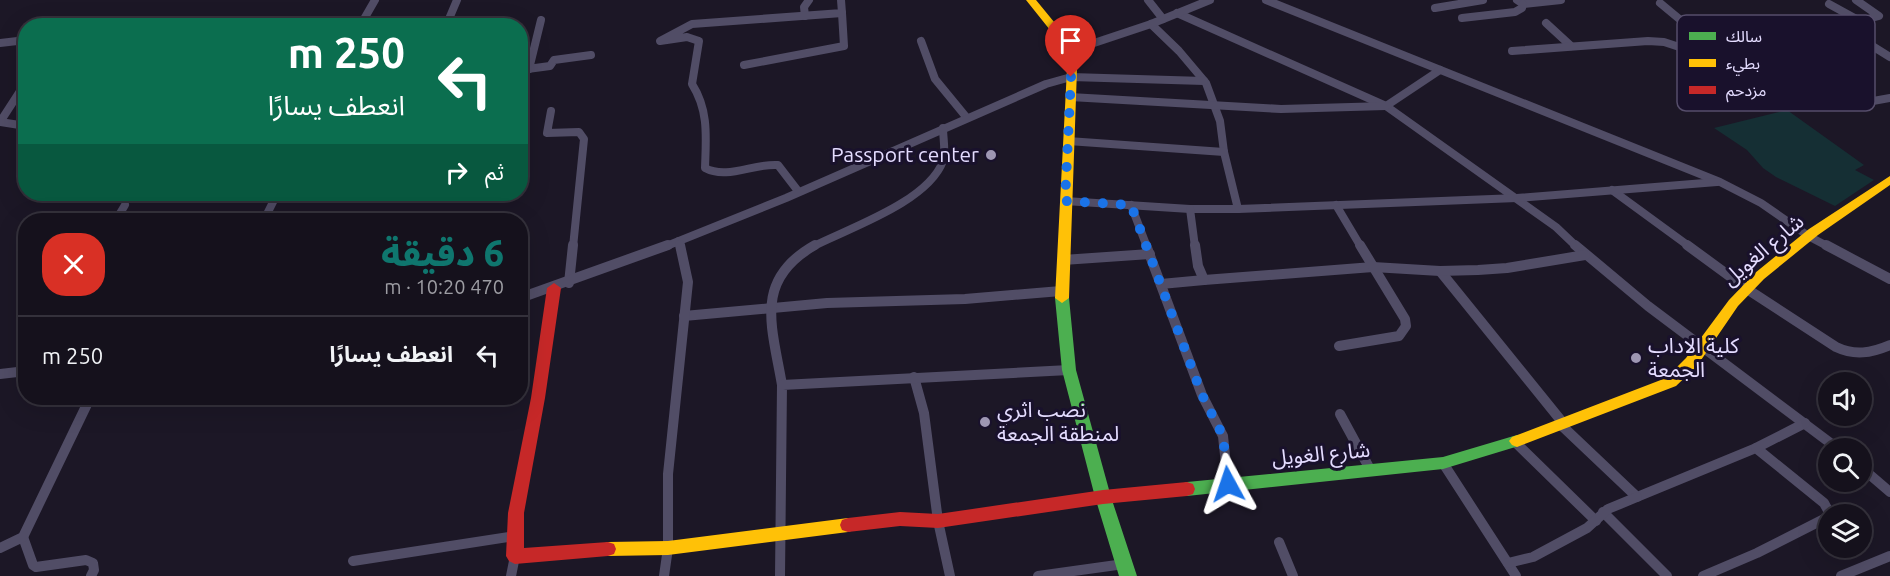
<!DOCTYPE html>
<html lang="ar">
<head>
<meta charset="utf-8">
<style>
  body { margin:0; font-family:Ubuntu,"Noto Sans Arabic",sans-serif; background:#221f29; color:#f1f3f6; direction:rtl; height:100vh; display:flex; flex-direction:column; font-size:22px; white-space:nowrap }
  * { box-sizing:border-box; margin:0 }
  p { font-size:20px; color:#9d9da3 }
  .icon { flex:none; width:33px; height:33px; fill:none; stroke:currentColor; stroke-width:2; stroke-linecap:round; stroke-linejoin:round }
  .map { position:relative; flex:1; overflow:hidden; direction:ltr }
  .details { position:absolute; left:18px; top:213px; width:510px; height:192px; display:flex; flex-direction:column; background:#15111c; border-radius:24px; box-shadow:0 6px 24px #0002,0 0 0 2px #34313b; direction:rtl }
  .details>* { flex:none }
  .top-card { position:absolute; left:18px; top:18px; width:510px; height:183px; border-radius:24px; box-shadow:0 6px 24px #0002,0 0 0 2px #34313b; direction:rtl; background:#0b6e4f; color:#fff; overflow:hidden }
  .fabs { position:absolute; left:1818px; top:372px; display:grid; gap:12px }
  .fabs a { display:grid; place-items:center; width:54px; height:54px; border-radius:50%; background:#15111c; box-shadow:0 6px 24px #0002,0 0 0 2px #34313b; font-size:30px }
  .pin { position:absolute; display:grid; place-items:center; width:51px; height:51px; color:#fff; margin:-62px -26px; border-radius:50% 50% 50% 0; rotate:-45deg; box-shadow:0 0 6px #0007 }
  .pin .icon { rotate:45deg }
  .me { position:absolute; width:66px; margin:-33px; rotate:355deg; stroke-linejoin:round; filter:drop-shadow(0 0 4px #0008) }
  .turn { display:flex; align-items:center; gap:21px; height:126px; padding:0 24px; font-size:27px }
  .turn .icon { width:78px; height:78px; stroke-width:2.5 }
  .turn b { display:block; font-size:42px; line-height:51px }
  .then { display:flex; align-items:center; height:57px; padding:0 24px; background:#0003; gap:12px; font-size:22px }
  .round { display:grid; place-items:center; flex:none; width:63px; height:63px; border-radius:24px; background:#221f29 }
  .headline { display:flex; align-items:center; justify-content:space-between; height:102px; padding:0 24px }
  h1 { font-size:36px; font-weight:800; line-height:45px; color:#0f766e }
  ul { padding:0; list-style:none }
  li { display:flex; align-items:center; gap:18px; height:78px; padding:0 24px; border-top:2px solid #34313b }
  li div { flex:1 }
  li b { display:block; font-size:22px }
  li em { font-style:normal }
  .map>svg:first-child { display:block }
  .green { fill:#152f34 }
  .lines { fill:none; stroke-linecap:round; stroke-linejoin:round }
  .street-far1 { stroke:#514d66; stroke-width:8 }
  .street { stroke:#514d66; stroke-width:10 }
  .fast { fill:#4caf50; fill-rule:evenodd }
  .slow { fill:#ffc107; fill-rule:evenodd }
  .jam { fill:#c62828; fill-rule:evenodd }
  .route { stroke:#1a73e8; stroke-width:10; stroke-dasharray:0 18 }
  .poi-dot { fill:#9e97b3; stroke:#19112c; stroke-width:2 }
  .labels { text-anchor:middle; stroke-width:6; stroke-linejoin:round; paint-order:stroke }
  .poi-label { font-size:21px; fill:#e4dcff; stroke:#19112c; text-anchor:start }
  .street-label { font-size:21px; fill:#e4dcff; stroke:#19112c }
  .key { fill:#19112c; stroke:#564e6b; stroke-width:1.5 }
  .key-label { font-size:16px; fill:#e4dcff }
</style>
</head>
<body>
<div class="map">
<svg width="1890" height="576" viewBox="0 0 1890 576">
  <rect width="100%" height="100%" fill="#1c1726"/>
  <polygon class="green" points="1787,110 1864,165 1855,170 1874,180 1835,206 1776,177 1763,168 1747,150 1714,128"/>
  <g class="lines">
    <g class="street-far1">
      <polyline points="1148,0 1163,19"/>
      <polyline points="1266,0 1720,182 1761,203 1810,237 1829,247"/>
      <polyline points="1517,0 1523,4 1561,0"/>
      <polyline points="1856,0 1879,16 1860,21"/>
      <polyline points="1660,3 1730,61"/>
      <polyline points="1829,4 1860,21 1844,25 1845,29 1890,57"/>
      <polyline points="1435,8 1483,0"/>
      <polyline points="1177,13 1386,106 1556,227 1577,247"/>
      <polyline points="805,16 804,7 809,0"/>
      <polyline points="1462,18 1515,12 1522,8 1523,4"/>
      <polyline points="1546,23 1571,46"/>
      <polyline points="1151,24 1179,51 1206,83 1220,121 1224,152 1238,209"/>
      <polyline points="360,26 375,0"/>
      <polyline points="446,26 457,0"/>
      <polyline points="1799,37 1845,29"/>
      <polyline points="921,41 935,79 967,118"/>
      <polyline points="0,43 26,40"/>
      <polyline points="1070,51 1151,24 1210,0"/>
      <polyline points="1512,51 1648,41 1664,42 1762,74 1789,78 1834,106 1840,107 1890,98"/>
      <polyline points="744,65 844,46 842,13"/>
      <polyline points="529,69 541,20"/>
      <polyline points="520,70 550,66 554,60 591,55"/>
      <polyline points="26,82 0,122 26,126"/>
      <polyline points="1070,97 1281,109 1386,106 1440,70"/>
      <polyline points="551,111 547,133 579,132 584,139 573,247"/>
      <polyline points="1068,141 1224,152"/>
      <polyline points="1612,190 1690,247"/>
      <path d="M798 191 778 165C754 163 727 180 705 168 706 137 709 111 692 84L699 41 687 37 660 41 692 24 842 13 841 0"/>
      <polyline points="123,194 133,198 173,194"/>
      <polyline points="1065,201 1190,209 1238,209 1517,198 1717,182"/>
      <polyline points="1131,205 1147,247"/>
      <polyline points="1336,205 1361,247"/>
      <polyline points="1190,209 1195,247"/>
      <polyline points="116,220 125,205"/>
      <polyline points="264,220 277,194"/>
      <polyline points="679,241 680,247"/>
      <polyline points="664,247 786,198 1046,84 1071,77 1204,81"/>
      <path d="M812 247C849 228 928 202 943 161 946 151 943 138 943 128"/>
    </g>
    <g class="street">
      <polyline points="1146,245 1202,395 1223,436 1228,484"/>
      <polyline points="1575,245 1648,306 1837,448"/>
      <path d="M1687 245 1747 289 1836 347C1855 356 1871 353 1890 345"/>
      <polyline points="1826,245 1890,279"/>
      <polyline points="1063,260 1150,254"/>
      <polyline points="1440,271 1563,423"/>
      <polyline points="1204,280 1373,267 1440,271 1478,270 1507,268 1585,255"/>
      <polyline points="569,283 573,245"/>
      <polyline points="1161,284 1204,280 1198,266 1195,245"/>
      <polyline points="520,298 668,245"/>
      <polyline points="684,316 827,303 965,299 1061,291"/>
      <polyline points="1339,346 1399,336 1406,326 1405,319 1360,245"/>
      <polyline points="0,374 26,371"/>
      <polyline points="914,377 924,413 938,521 950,576"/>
      <path d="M782 385C772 326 753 280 815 245"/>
      <polyline points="1340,414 1371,471"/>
      <polyline points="1560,424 1637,497 1756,448 1824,503 1830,514"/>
      <polyline points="1515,442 1596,521"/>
      <polyline points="1756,448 1805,423"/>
      <polyline points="1443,463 1516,576"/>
      <polyline points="1862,468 1890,492"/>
      <polyline points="1603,512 1667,576"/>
      <polyline points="23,537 33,565 36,567 86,560 93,563 94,570 91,576"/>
      <polyline points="1279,542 1293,576"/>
      <polyline points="0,548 23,537 90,398"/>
      <polyline points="353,561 515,536"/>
      <polyline points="1508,563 1533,557 1587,528 1608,509 1637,497"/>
      <polyline points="511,576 515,556"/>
      <polyline points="664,576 668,548 668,474 688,282 680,245"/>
      <polyline points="780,576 782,385 1069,370"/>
      <polyline points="1038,576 1124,564"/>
      <polyline points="1703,576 1757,553 1828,517"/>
      <polyline points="1841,576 1890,556"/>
    </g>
    <g class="fast">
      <polygon points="1062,293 1069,298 1076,370 1111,497 1137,576 1119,576 1095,497 1062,370 1055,298"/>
      <polygon points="1517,435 1522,437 1525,441 1522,445 1443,469 1187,496 1181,494 1179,489 1181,484 1187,482 1443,457"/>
    </g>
    <g class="slow">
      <polygon points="1026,0 1036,0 1068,39 1077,69 1069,298 1062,303 1055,298 1067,69 1058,40"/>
      <polygon points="1890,176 1890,185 1818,235 1764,279 1738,306 1697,366 1676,386 1522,445 1517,447 1512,445 1509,441 1512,437 1666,378 1686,358 1729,300 1755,273 1809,229"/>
      <polygon points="848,518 854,520 856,525 854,530 848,532 668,555 608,556 602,554 600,549 602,544 608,542 668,541"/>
    </g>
    <g class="jam">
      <polygon points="554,283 561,288 545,398 524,513 524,548 608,542 614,544 616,549 614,554 608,556 515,564 509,561 506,556 508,513 531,398 547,288"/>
      <polygon points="1187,482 1193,484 1195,489 1193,494 1187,496 1103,504 938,528 900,526 848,532 842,530 840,525 842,520 848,518 900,512 938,514 1103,490"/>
    </g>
  </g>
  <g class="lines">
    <polyline class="route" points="1071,77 1065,201 1131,205 1202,395 1223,436 1228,484"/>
  </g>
  <g class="poi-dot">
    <circle cx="991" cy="155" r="6"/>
    <circle cx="1636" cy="358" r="6"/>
    <circle cx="985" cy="422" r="6"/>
  </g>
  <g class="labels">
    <g class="poi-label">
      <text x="979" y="162" text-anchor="end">Passport center</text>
      <text x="1648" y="353">كلية اﻻداب<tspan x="1648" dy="24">الجمعة</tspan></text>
      <text x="997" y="417">نصب اثري<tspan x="997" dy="24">لمنطقة الجمعة</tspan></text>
    </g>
    <g class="street-label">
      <text transform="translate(1763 250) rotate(-40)" y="7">شارع الغويل</text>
      <text transform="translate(1321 454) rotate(-5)" y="7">شارع الغويل</text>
    </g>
  </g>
  <rect x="1677" y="15" width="198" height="96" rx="9" class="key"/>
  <rect x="1689" y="32" width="27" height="8" fill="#4caf50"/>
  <rect x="1689" y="59" width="27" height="8" fill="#ffc107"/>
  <rect x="1689" y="86" width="27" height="8" fill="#c62828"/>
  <g class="key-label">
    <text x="1726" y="42">سالك</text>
    <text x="1726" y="69">بطيء</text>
    <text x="1726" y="96">مزدحم</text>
  </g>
</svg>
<div class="fabs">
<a><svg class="icon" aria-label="sound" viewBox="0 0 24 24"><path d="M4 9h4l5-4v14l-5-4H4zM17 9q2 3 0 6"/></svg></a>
<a><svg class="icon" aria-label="search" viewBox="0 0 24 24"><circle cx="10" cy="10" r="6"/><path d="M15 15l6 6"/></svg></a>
<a><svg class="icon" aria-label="layers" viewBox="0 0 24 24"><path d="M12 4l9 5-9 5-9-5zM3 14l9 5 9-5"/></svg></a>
</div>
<div class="pin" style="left:1071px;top:77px;background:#d93025"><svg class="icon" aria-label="arrive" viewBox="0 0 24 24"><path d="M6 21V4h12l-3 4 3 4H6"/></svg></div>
<svg class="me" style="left:1228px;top:484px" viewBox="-20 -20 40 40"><path d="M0-17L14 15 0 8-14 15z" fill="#1a73e8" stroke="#fff" stroke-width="4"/></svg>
<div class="top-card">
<div class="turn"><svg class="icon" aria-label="left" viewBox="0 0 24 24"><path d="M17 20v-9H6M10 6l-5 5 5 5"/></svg><div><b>250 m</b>انعطف يسارًا</div></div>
<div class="then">ثم<svg class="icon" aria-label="right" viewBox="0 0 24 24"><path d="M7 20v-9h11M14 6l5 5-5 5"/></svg></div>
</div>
<section class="details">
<div class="headline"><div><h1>6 دقيقة</h1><p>470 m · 10:20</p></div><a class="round" style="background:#d93025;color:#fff"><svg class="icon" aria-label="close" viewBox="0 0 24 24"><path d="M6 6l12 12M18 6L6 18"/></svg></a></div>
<ul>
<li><svg class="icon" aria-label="left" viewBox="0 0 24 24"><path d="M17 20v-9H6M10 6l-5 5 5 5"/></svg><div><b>انعطف يسارًا</b></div><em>250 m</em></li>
</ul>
</section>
</div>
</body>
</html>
